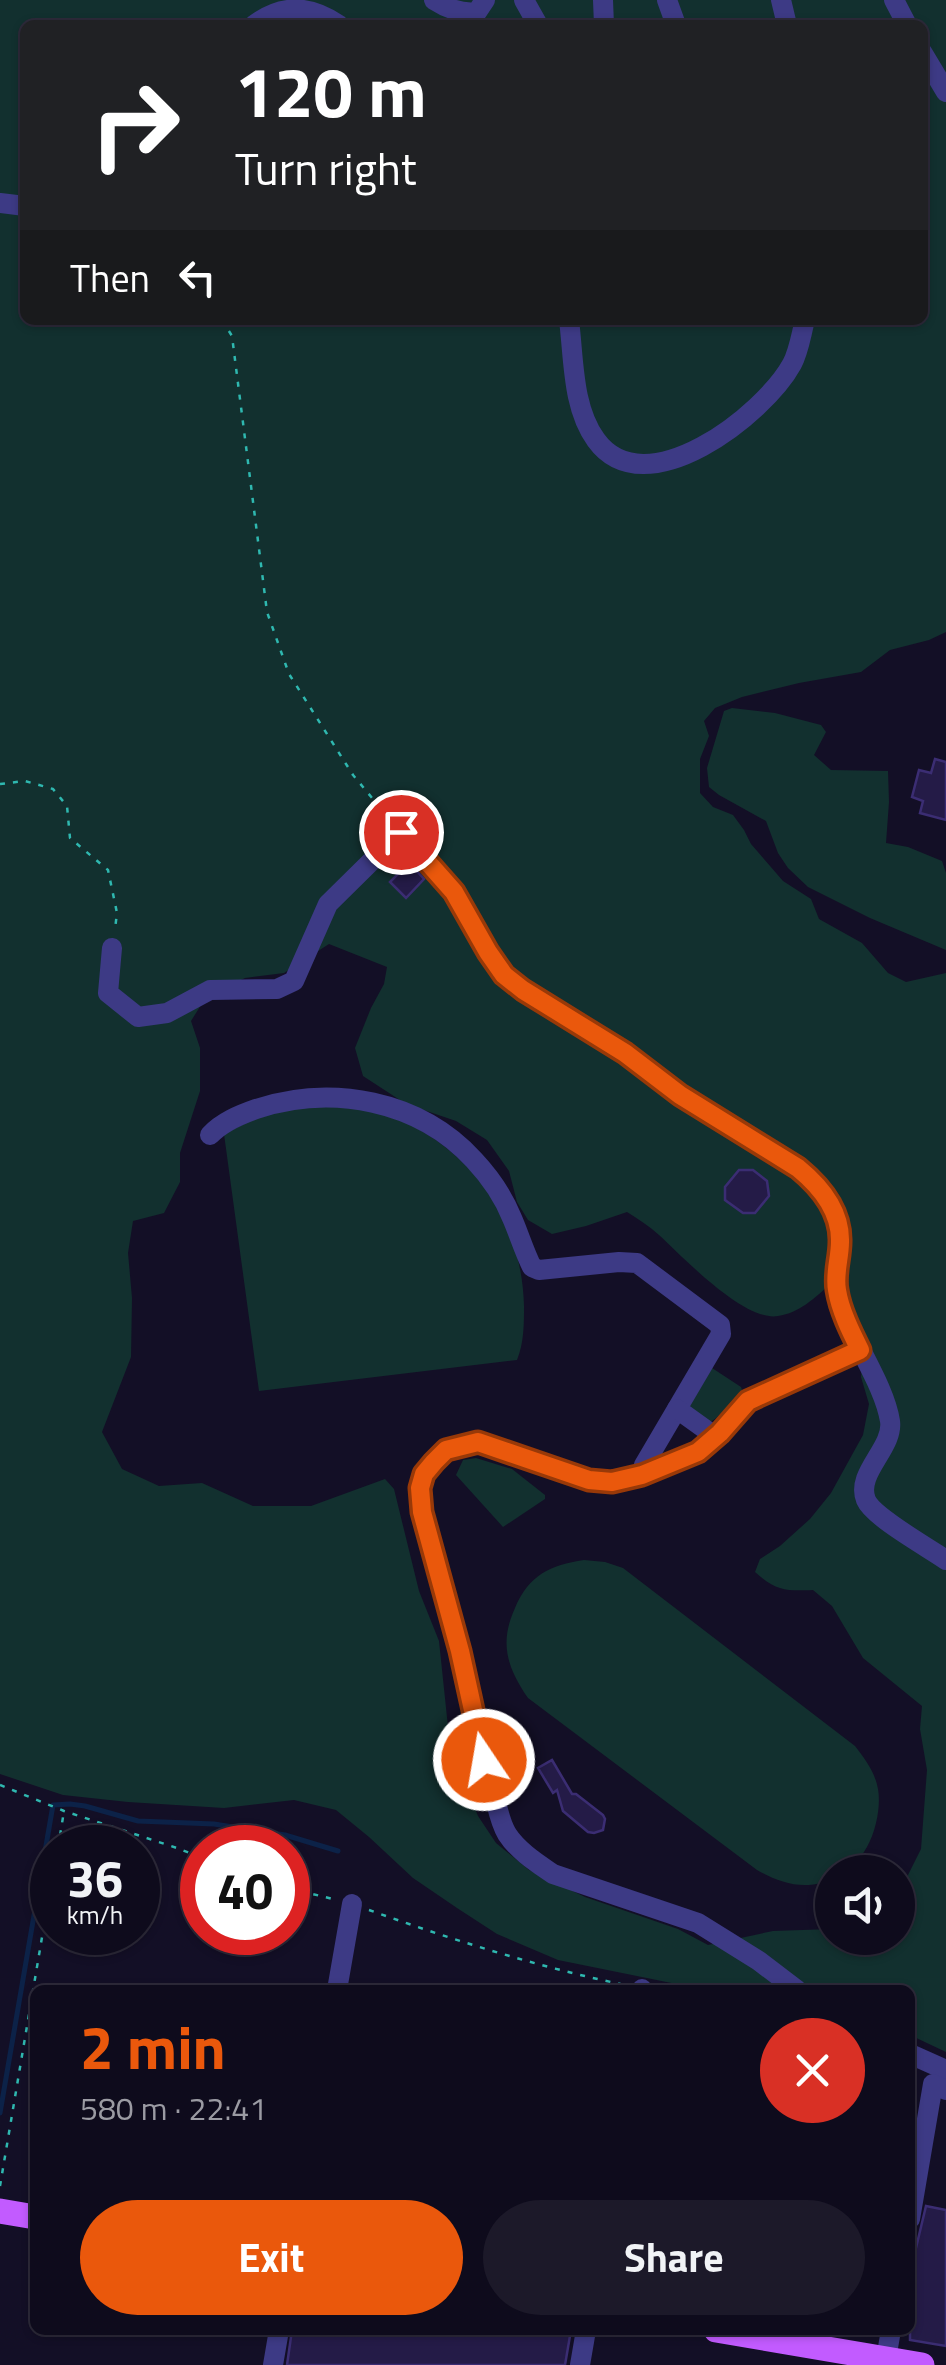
<!DOCTYPE html>
<html lang="en">
<head>
<meta charset="utf-8">
<style>
  body { margin:0; font-family:"Titillium Web",sans-serif; background:#1c1929; color:#f1f3f6; height:100vh; display:flex; flex-direction:column; font-size:38px; white-space:nowrap }
  * { box-sizing:border-box; margin:0 }
  p { font-size:32px; color:#9b9ba3 }
  .icon { flex:none; width:55px; height:55px; fill:none; stroke:currentColor; stroke-width:2; stroke-linecap:round; stroke-linejoin:round }
  .map { position:relative; flex:1; overflow:hidden }
  .details { position:absolute; left:30px; top:1985px; width:885px; height:350px; display:flex; flex-direction:column; background:#0e0b1c; border-radius:15px; box-shadow:0 2px 8px #0004,0 0 0 2px #2e2b3b }
  .details>* { flex:none }
  .hud { position:absolute; left:20px; top:20px; width:908px; height:305px; border-radius:15px; box-shadow:0 2px 8px #0004,0 0 0 2px #2e2b3b; background:#202124; color:#fff; overflow:hidden }
  .buttons { position:absolute; left:815px; top:1855px; display:grid; gap:20px }
  .buttons a { display:grid; place-items:center; width:100px; height:100px; border-radius:50%; background:#0e0b1c; box-shadow:0 2px 8px #0004,0 0 0 2px #2e2b3b; font-size:50px }
  .speed { position:absolute; left:30px; top:1825px; display:flex; gap:20px; font-size:50px; font-weight:700; text-align:center }
  .speed>* { display:grid; place-content:center; width:130px; height:130px; border-radius:50%; background:#0e0b1c; box-shadow:0 2px 8px #0004,0 0 0 2px #2e2b3b; line-height:1 }
  .speed small { font-size:25px; font-weight:400 }
  .speed .limit { border:15px solid #d22; background:#fff; color:#111 }
  .pin { position:absolute; display:grid; place-items:center; width:85px; height:85px; color:#fff; margin:-42px; border:5px solid #fff; border-radius:50%; box-shadow:0 2px 10px #0007 }
  .me { position:absolute; width:110px; margin:-55px; rotate:348deg; stroke-linejoin:round; filter:drop-shadow(0 0 8px #0008) }
  .turn { display:flex; align-items:center; gap:35px; height:210px; padding:0 50px; font-size:45px }
  .turn .icon { width:130px; height:130px; stroke-width:2.5 }
  .turn b { display:block; font-size:70px; line-height:85px }
  .then { display:flex; align-items:center; height:95px; padding:0 50px; background:#0003; gap:20px; font-size:38px }
  .round { display:grid; place-items:center; flex:none; width:105px; height:105px; border-radius:52px; background:#1c1929 }
  .summary { display:flex; align-items:center; justify-content:space-between; height:170px; padding:0 50px }
  h1 { font-size:60px; font-weight:700; line-height:75px; color:#ea580c }
  .button { display:flex; gap:20px; margin-top:auto; padding:20px 50px }
  .button a { flex:1; height:115px; border-radius:60px; background:#ea580c; color:#fff; font-size:40px; font-weight:700; line-height:115px; text-align:center }
  .button a+a { background:#1c1929; color:#f1f3f6 }
  .map>svg:first-child { display:block }
  .green { fill:#12302f; fill-rule:evenodd }
  .lines { fill:none; stroke-linecap:round; stroke-linejoin:round }
  .stream { stroke:#0c2248; stroke-width:5 }
  .building { fill:#241b47; stroke:#3b2d73; stroke-width:2.5 }
  .path { stroke:#2fb8b0; stroke-width:2.5; stroke-dasharray:5 8; stroke-linecap:butt }
  .minor { stroke:#3d3a85; stroke-width:20 }
  .major { stroke:#c25bff; stroke-width:25 }
  .route-casing { stroke:#983908; stroke-width:25 }
  .route { stroke:#ea580c; stroke-width:18 }
</style>
</head>
<body>
<div class="map">
<svg width="946" height="2365" viewBox="0 0 946 2365">
  <rect width="100%" height="100%" fill="#130f26"/>
  <g class="green">
    <path d="M0 0H946V632L929 640 890 650 861 672 799 683 742 697 715 708 704 721 709 736 700 759V793L713 807 733 815 744 830 751 844 783 881 811 899 819 919 862 943 888 973 906 982 946 973V2052L910 2035V1990H706L558 1960 497 1934 457 1908 413 1878 369 1837 336 1810 294 1800 224 1808 128 1802 63 1795 0 1774ZM25 25H922V320H25ZM329 944 387 967 384 984 371 1008 355 1048 363 1076 406 1104 456 1121 487 1140 509 1171 517 1202 528 1220 552 1234 586 1226 627 1212C638 1219 649 1226 659 1235 683 1257 744 1322 778 1316 799 1313 815 1298 830 1284L864 1349 861 1377 869 1404 863 1435 831 1493 810 1519 780 1546 760 1559 755 1572C776 1591 786 1591 813 1590L832 1606 863 1658 922 1706 920 1729 927 1770 921 1849 906 1879 898 1889V1938H832V1929L773 1931 708 1945 678 1929 585 1897 529 1870 496 1843 478 1816 450 1746 439 1641 419 1591 394 1489 385 1479 311 1506H253L202 1483 159 1486 122 1469 102 1432 131 1357 132 1298 128 1253 133 1221 164 1213 180 1182V1153L200 1091V1048L191 1021 206 997 245 978 284 973Z"/>
    <polygon points="732,708 775,713 821,725 826,732 814,755 831,770 888,771 889,802 886,843 908,847 942,861 946,873 946,950 870,918 808,887 788,868 778,853 766,821 719,795 709,787 707,768 724,711"/>
    <path d="M306 1106C340 1106 380 1108 411 1125 481 1162 522 1227 524 1306 524 1324 524 1343 517 1360L259 1391 224 1134 260 1116Z"/>
    <path d="M712 1368 741 1387 742 1390C732 1399 720 1418 710 1422L689 1407Z"/>
    <polygon points="476,1458 512,1469 545,1495 545,1499 503,1527 456,1475 463,1460"/>
    <path d="M584 1560 605 1562 623 1568 855 1746C865 1759 875 1772 878 1789 883 1817 867 1872 832 1872V1878C807 1892 780 1883 757 1870L528 1698C507 1667 499 1643 515 1608 529 1575 550 1565 584 1560Z"/>
  </g>
  <g class="lines">
    <polyline class="stream" points="0,2113 53,1805 70,1804 85,1806 138,1821 214,1824 285,1835 338,1851"/>
  </g>
  <g class="building">
    <polygon points="935,759 946,762 946,820 920,813 923,801 912,797 919,770 931,773"/>
    <polygon points="405,858 424,879 406,898 390,882 398,874 394,869"/>
    <polygon points="739,1170 753,1170 767,1181 769,1196 755,1213 743,1213 725,1200 725,1187"/>
    <polygon points="552,1760 572,1794 576,1794 603,1815 605,1819 603,1830 594,1833 588,1832 563,1811 557,1790 553,1793 538,1768"/>
    <polygon points="926,2206 946,2210 946,2346 910,2340 910,2273"/>
    <polygon points="292,2330 571,2330 565,2365 287,2365"/>
  </g>
  <g class="lines">
    <g class="path">
      <polyline points="222,320 232,336 267,612 289,674 353,775 387,816"/>
      <polyline points="0,784 25,781 53,789 67,806 70,838 108,870 117,913 115,929"/>
      <polyline points="0,1785 64,1811 177,1848 202,1858"/>
      <polyline points="58,1848 64,1811"/>
      <polyline points="288,1888 333,1899"/>
      <path d="M369 1910C453 1940 538 1967 625 1985"/>
      <polyline points="0,2186 52,1878"/>
    </g>
    <g class="minor">
      <path d="M434 0C448 9 461 14 477 12L485 0"/>
      <polyline points="524,0 538,25"/>
      <polyline points="603,0 604,25"/>
      <polyline points="667,0 676,25"/>
      <polyline points="781,0 787,25"/>
      <polyline points="894,0 907,25"/>
      <path d="M254 25C283 3 310 5 339 25"/>
      <polyline points="922,52 946,92"/>
      <polyline points="0,203 25,206"/>
      <path d="M569 320C574 359 572 407 596 440 645 508 764 415 792 364 799 351 801 335 805 320"/>
      <path d="M112 948 108 993 138 1017 167 1013 210 990 277 989 294 981 328 904 401 832 453 892 488 953 504 975 523 990 625 1053 680 1095 798 1168C815 1182 832 1200 838 1223 845 1248 831 1274 839 1300 850 1338 884 1383 890 1421 894 1448 855 1473 866 1500 873 1517 929 1548 946 1560"/>
      <path d="M210 1135C222 1122 239 1115 256 1109 332 1084 419 1100 474 1160 489 1176 504 1198 512 1218 519 1234 524 1251 532 1267L539 1270 619 1262 637 1263 720 1325 721 1334 644 1465 642 1475"/>
      <polyline points="677,1409 716,1437"/>
      <polyline points="337,1990 352,1904"/>
      <polyline points="642,1990 642,1989"/>
      <path d="M797 1990 759 1961 698 1923 553 1874C537 1863 518 1851 507 1834 499 1821 497 1804 493 1790 474 1721 462 1650 442 1581 434 1552 415 1516 421 1485 426 1457 453 1446 478 1442L589 1480 611 1481 642 1475 698 1452 720 1433 748 1401 860 1350"/>
      <polyline points="910,2054 946,2070"/>
      <polyline points="910,2219 933,2084 946,2090"/>
      <polyline points="273,2365 279,2330"/>
      <polyline points="580,2365 586,2330"/>
      <polyline points="885,2365 891,2330"/>
    </g>
    <g class="major">
      <polyline points="0,2211 35,2217"/>
      <polyline points="716,2330 922,2365"/>
    </g>
  </g>
  <g class="lines">
    <g class="route-casing">
      <path id="route" d="M401 832 454 892 488 952 504 975 523 990 625 1053 680 1095 798 1168C820 1186 841 1211 840 1242 840 1258 834 1274 837 1290 840 1310 851 1332 860 1350L748 1401 720 1433 698 1452 642 1475 612 1482 589 1480 478 1442 446 1450 434 1462 424 1474 420 1488 422 1512 460 1651 484 1760"/>
    </g>
    <use href="#route" class="route"/>
  </g>
</svg>
<div class="buttons">
<a><svg class="icon" aria-label="sound" viewBox="0 0 24 24"><path d="M4 9h4l5-4v14l-5-4H4zM17 9q2 3 0 6"/></svg></a>
</div>
<div class="speed"><div>36<small>km/h</small></div><div class="limit">40</div></div>
<div class="pin" style="left:401px;top:832px;background:#d93025"><svg class="icon" aria-label="arrive" viewBox="0 0 24 24"><path d="M6 21V4h12l-3 4 3 4H6"/></svg></div>
<svg class="me" style="left:484px;top:1760px" viewBox="-20 -20 40 40"><circle r="17" fill="#ea580c" stroke="#fff" stroke-width="3"/><path d="M0-11L8 9 0 5-8 9z" fill="#fff"/></svg>
<div class="hud">
<div class="turn"><svg class="icon" aria-label="right" viewBox="0 0 24 24"><path d="M7 20v-9h11M14 6l5 5-5 5"/></svg><div><b>120 m</b>Turn right</div></div>
<div class="then">Then<svg class="icon" aria-label="left" viewBox="0 0 24 24"><path d="M17 20v-9H6M10 6l-5 5 5 5"/></svg></div>
</div>
<section class="details">
<div class="summary"><div><h1>2 min</h1><p>580 m · 22:41</p></div><a class="round" style="background:#d93025;color:#fff"><svg class="icon" aria-label="close" viewBox="0 0 24 24"><path d="M6 6l12 12M18 6L6 18"/></svg></a></div>
<div class="button"><a>Exit</a><a>Share</a></div>
</section>
</div>
</body>
</html>
